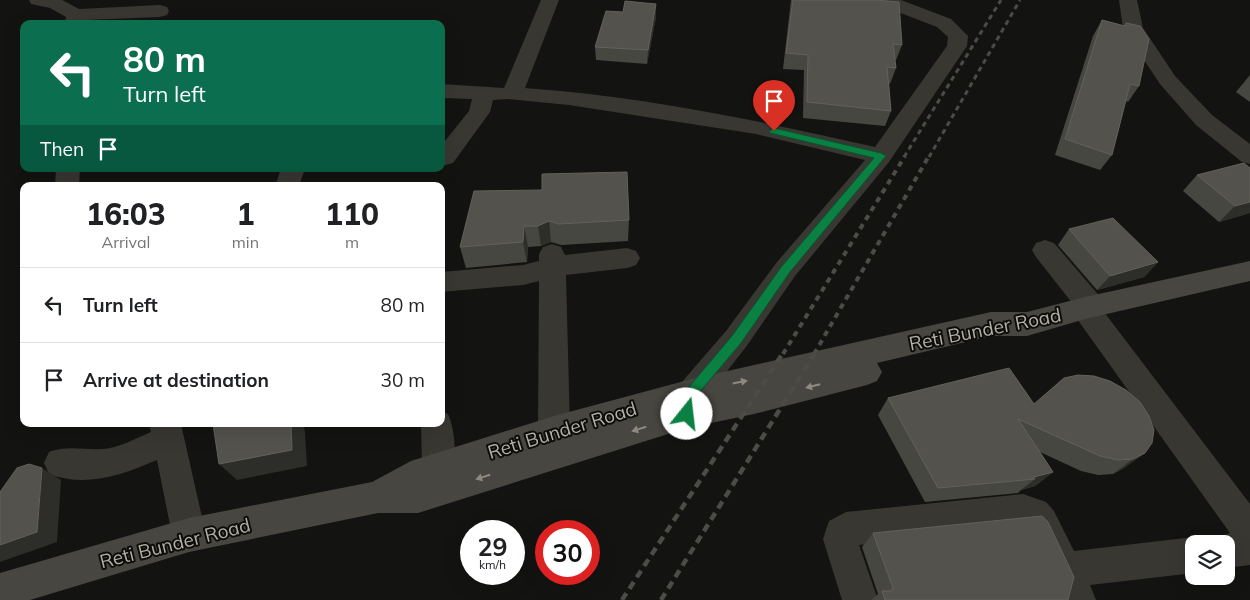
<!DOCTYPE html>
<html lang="en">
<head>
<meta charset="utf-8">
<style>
  body { margin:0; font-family:Mulish,sans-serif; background:#f2f2f2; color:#202124; height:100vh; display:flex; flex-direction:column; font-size:19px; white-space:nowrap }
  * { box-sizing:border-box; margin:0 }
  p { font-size:16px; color:#757577 }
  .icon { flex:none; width:28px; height:28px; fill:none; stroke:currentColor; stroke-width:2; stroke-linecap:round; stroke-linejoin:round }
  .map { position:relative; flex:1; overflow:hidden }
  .side { position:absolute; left:20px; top:182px; width:425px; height:245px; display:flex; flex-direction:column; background:#fff; border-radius:10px; box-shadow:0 5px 20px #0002 }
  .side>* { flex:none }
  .top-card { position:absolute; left:20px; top:20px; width:425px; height:152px; border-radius:10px; box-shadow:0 5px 20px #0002; background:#0b6e4f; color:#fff; overflow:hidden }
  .fabs { position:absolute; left:1185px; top:535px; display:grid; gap:10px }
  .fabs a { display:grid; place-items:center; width:50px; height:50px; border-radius:10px; background:#fff; box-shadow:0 5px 20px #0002; font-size:25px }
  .speed { position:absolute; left:460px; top:520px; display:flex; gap:10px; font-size:25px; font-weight:700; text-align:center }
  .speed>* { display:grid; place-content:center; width:65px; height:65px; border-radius:50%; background:#fff; box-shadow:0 5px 20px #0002; line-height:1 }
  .speed small { font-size:12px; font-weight:400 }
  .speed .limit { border:8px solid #d22; background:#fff; color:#111 }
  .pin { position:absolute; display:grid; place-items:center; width:42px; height:42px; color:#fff; margin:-51px -21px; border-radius:50% 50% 50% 0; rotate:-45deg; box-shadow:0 0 5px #0007 }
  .pin .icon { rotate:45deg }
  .me { position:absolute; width:55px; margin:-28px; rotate:16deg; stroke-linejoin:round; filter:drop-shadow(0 0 4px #0008) }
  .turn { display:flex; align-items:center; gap:18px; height:105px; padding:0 20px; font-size:22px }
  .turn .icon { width:65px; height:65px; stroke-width:2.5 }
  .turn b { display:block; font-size:35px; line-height:42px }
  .then { display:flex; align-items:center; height:48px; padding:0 20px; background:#0003; gap:10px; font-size:19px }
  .eta { display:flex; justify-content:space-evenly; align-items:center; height:85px; text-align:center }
  .eta b { font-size:30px; font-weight:800; line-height:35px }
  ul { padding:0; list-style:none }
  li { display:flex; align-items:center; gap:15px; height:75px; padding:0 20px; border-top:1px solid #e0e0e0 }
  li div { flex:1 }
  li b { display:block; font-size:19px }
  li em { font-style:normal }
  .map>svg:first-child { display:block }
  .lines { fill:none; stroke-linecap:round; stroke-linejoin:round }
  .minor { fill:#383732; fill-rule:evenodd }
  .tertiary { fill:#383732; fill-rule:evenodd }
  .secondary { fill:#484640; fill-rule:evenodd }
  .rail-far2 { stroke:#4d4b45; stroke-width:3; stroke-dasharray:5 4; stroke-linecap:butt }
  .rail-far1 { stroke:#4d4b45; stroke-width:4; stroke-dasharray:5.5 5; stroke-linecap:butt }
  .rail { stroke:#4d4b45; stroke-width:4.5; stroke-dasharray:8 5.5; stroke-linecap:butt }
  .wall { fill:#474742 }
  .shaded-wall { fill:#2d2d2a }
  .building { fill:#53524d; stroke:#62615a }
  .oneway { fill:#8e8a80 }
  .route { fill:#0b8043; stroke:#07532c }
  .labels { text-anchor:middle; stroke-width:4; stroke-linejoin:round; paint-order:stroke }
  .street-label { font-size:19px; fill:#b3afa2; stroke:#0d0e0c }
</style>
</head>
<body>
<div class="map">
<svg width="1250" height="600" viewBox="0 0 1250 600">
  <rect width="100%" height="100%" fill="#131311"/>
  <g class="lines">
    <g class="minor">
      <polygon points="29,0 62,0 79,9 160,5 167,7 169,11 167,15 160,17 85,20 85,24 65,24 66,17 50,8 31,4"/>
      <path d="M541 0H559L525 88C643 96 760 121 875 147L947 46 948 37 937 27 877 4 875 0H901L951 19 968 36 967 46 889 162 795 276 746 347 706 398 699 417 688 421 677 417 673 407 681 383 726 331 777 262 865 160 756 134 569 105 507 99 493 100 490 112 453 163 441 166V146L469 111 472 99 441 98V84L504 88Z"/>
      <polygon points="56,169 80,169 79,186 55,186"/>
      <polygon points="281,169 305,169 299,186 275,186"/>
      <polygon points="1045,240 1054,243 1102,299 1106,307 1104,312 1250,504 1250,565 1226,568 1226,544 1211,544 1214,539 1230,533 1075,316 1071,308 1073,304 1036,257 1032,250 1036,243"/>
      <polygon points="552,244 561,247 565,255 627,248 636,251 640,258 636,265 627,268 566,275 570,430 565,440 554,444 543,440 538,430 539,281 523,285 441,292 441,272 523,265 539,261 539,254 543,247"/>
      <path d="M441 411 448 414C456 432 457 461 450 479L438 483 426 479 422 468 421 424H441Z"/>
      <path d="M149 424H181L206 535 201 547 189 552 177 547 172 535 157 460C122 475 86 488 49 474L44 463 49 452C66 445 84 450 103 449 119 448 136 438 151 432Z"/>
      <polygon points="1023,494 1046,502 1054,511 1074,551 1194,537 1207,544 1194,544 1194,573 1090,585 1096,600 1059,600 1030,535 1023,528 859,545 878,600 842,600 823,539 829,521 846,512"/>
    </g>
    <polygon class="tertiary" points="1119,0 1137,0 1143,28 1175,76 1212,115 1250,144 1250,164 1242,162 1196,125 1160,84 1123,28"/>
    <polygon class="secondary" points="1250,261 1250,281 1085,319 1027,336 991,336 877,363 882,372 877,381 867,385 754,414 687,428 418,513 378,513 189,552 30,600 0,600 0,573 189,518 372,482 411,461 554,416 692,379 991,312 1027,312 1085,297"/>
    <g class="rail-far2">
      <polyline points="904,157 1001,0"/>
      <polyline points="929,157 1020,0"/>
    </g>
    <g class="rail-far1">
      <polyline points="783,354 905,156"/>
      <polyline points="814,354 929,156"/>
    </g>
    <g class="rail">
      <polyline points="622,600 783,353"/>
      <polyline points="661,600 815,353"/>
    </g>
  </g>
  <g class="wall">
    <polygon points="791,0 876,0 902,45 896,60 895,60 896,68 890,84 889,83 891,111 885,126 803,118 804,70 783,69"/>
    <polygon points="656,4 656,17 647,64 596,60 595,47 623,12"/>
    <polygon points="1102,20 1124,26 1126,23 1139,86 1128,102 1126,101 1112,155 1100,170 1055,155 1093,36"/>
    <polygon points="1250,75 1250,102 1236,92"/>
    <polygon points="1197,175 1250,213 1219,222 1183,191"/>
    <polygon points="474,191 629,220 628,241 561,245 551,242 541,246 528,247 527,262 466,268 460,247"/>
    <polygon points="1069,229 1158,262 1144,277 1097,290 1058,245"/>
    <polygon points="888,398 1034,404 1145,453 1124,468 1113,474 1098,475 1081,471 1040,452 1053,472 1035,486 1021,490 1018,493 925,502 878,415"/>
    <polygon points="873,533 1068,600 871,600 878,594 862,547"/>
  </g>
  <g class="shaded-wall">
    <polygon points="656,4 656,17 647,64 648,50"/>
    <polygon points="1250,202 1250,213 1219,222 1235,206"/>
    <polygon points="549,221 551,242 541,246 538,226"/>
    <polygon points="524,226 528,247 527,262 523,242"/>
    <polygon points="1158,262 1144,277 1097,290 1110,276"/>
    <polygon points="291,424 303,424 305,432 307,466 237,480 219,464"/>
    <polygon points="1145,453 1124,468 1113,474 1133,459"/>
    <polygon points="42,468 61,480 57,542 0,562 0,545"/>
    <polygon points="1053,472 1035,486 1021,490 1035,479 1034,477"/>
  </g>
  <g class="building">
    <polygon points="793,0 876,0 899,2 902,45 893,44 896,68 887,67 891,111 807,102 808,55 786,53"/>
    <polygon points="625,1 656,4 648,50 595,47 606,11 623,12"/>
    <polygon points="1102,20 1125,26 1126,23 1140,26 1149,39 1139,86 1130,84 1112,155 1065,139"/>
    <polygon points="1244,163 1250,168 1250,202 1235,206 1197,175"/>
    <polygon points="627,172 629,220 559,224 549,221 538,226 524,226 523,242 460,247 474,191 542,190 542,174"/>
    <polygon points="1113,218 1158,262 1110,276 1069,229"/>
    <polygon points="1009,368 1034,404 1064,378 1078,375 1094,376 1110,381 1126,390 1140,402 1149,416 1154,430 1152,443 1145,453 1133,459 1118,460 1100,456 1018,419 1053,472 1034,477 1035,479 938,488 888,398"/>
    <polygon points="213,424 291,424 292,450 219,464"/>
    <polygon points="29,464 42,468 37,532 0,545 0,492 17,468"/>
    <polygon points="1042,516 1048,522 1074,577 1068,600 885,600 882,591 891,591 893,588 873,533"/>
  </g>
  <defs><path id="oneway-solid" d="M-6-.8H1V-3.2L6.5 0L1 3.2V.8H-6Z" transform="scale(1.25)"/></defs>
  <g class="oneway">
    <use href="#oneway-solid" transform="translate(740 382) rotate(-11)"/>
    <use href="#oneway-solid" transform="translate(813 386) rotate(166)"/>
    <use href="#oneway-solid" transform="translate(639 429) rotate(163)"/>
    <use href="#oneway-solid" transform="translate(483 477) rotate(163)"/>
  </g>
  <polygon class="route" points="774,128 881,153 886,156 790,272 741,343 698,394 691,418 687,420 682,418 680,414 688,388 732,336 782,266 874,158 770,133 769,131"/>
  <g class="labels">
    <g class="street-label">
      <text transform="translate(985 329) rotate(-11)" y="7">Reti Bunder Road</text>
      <text transform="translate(562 430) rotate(-17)" y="7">Reti Bunder Road</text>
      <text transform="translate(175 543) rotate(-14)" y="7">Reti Bunder Road</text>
    </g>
  </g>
</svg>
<div class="fabs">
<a><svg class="icon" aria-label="layers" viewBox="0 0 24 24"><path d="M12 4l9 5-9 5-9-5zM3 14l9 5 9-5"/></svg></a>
</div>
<div class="speed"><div>29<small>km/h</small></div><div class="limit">30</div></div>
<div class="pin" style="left:774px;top:131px;background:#d93025"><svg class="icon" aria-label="arrive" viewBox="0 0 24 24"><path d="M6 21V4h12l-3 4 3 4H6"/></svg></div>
<svg class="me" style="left:687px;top:414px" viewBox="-20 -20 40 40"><circle r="19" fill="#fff"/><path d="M0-13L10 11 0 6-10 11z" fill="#0b8043"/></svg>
<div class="top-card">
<div class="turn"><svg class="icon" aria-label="left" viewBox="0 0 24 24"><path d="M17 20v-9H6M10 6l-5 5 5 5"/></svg><div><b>80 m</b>Turn left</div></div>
<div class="then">Then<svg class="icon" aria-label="arrive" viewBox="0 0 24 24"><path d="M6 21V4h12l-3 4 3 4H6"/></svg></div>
</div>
<section class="side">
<div class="eta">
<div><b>16:03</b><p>Arrival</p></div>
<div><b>1</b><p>min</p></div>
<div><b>110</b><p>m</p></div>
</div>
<ul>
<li><svg class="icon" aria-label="left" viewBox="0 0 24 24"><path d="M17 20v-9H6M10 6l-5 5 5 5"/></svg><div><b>Turn left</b></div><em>80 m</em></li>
<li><svg class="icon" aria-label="arrive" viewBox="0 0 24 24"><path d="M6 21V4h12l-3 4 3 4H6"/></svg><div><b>Arrive at destination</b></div><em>30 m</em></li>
</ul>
</section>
</div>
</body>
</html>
